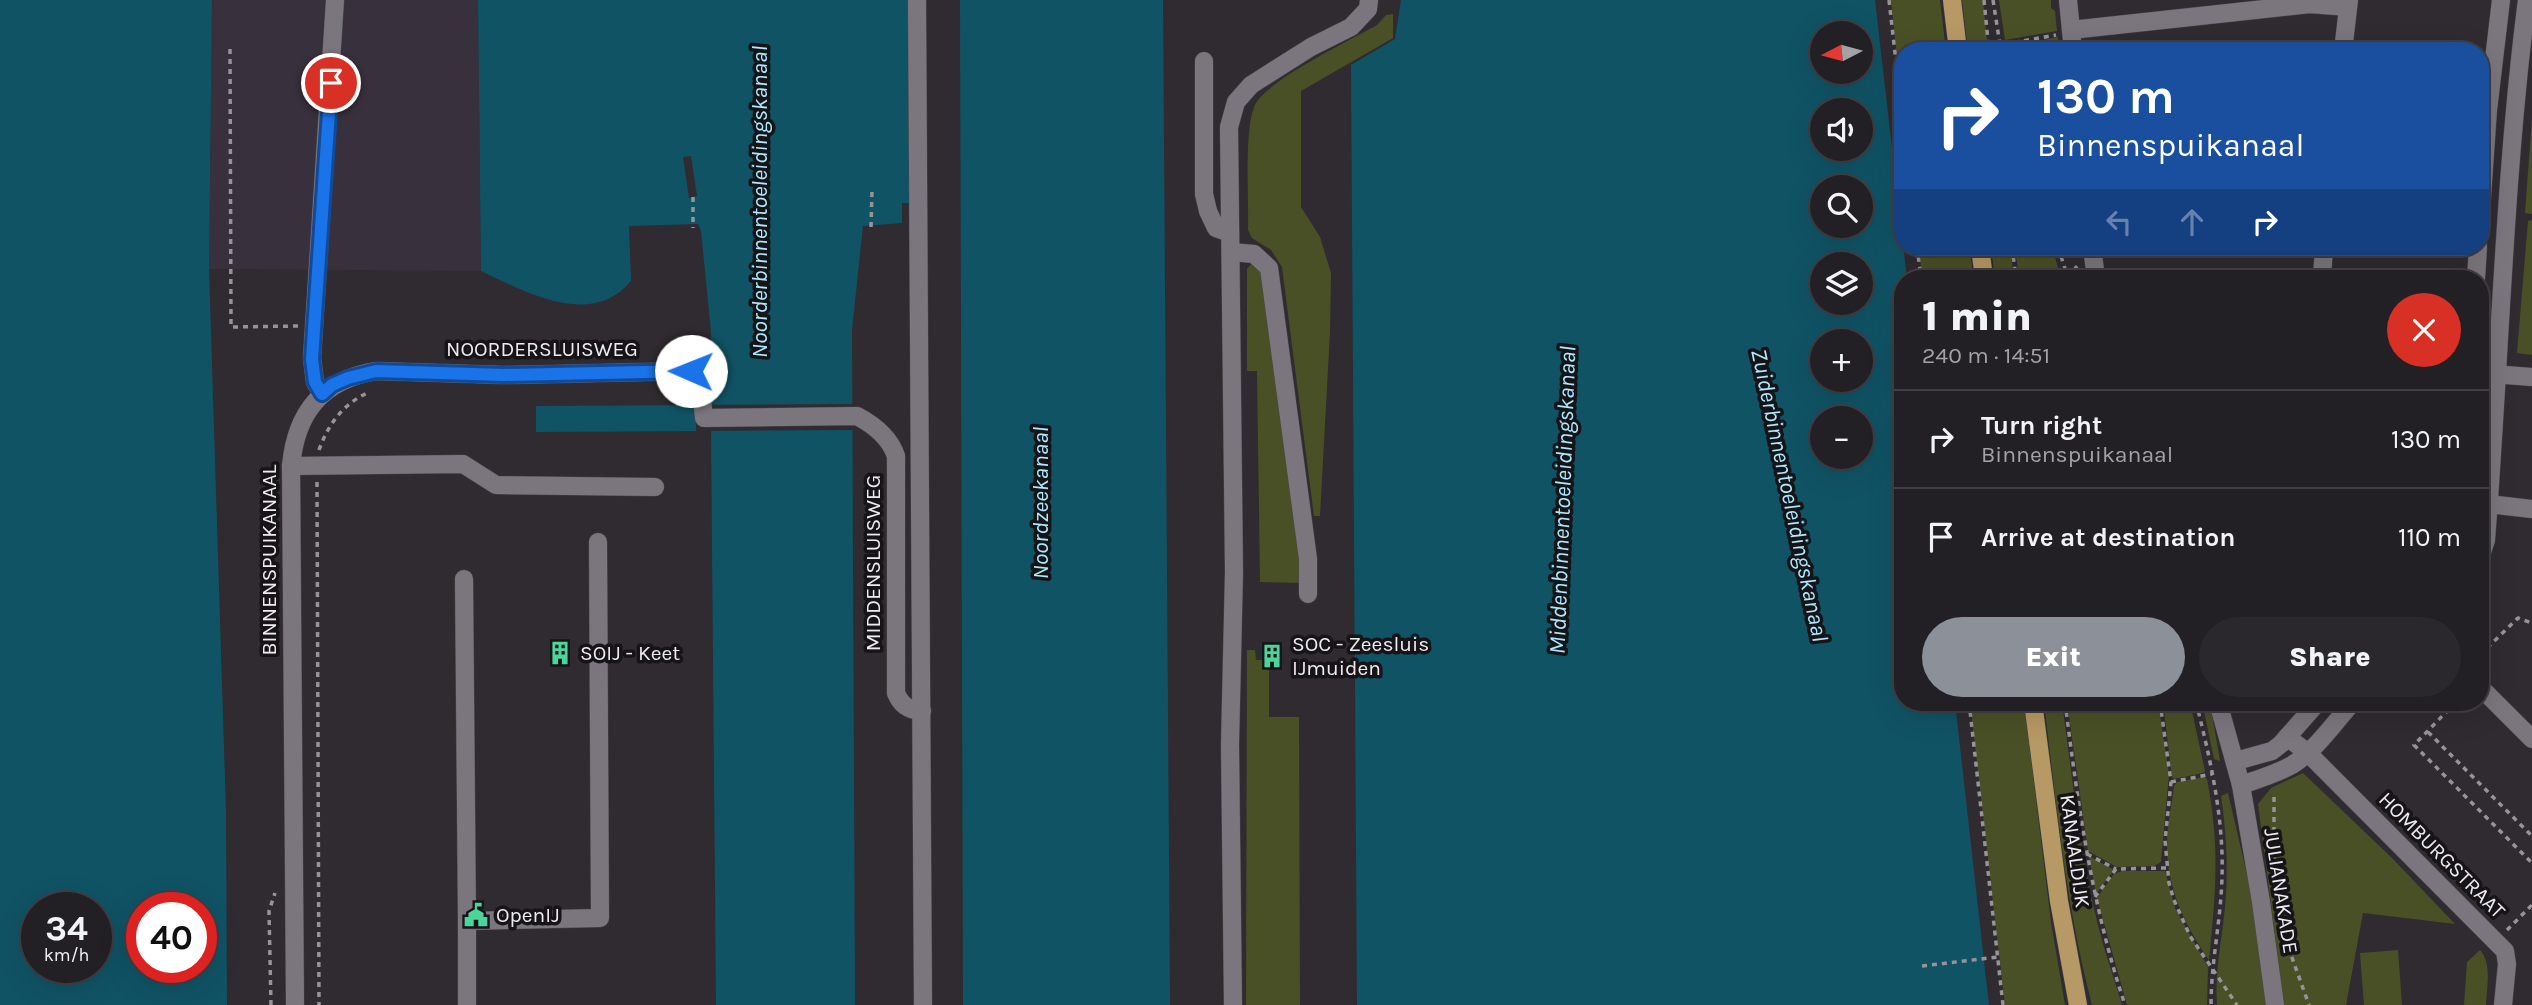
<!DOCTYPE html>
<html lang="en">
<head>
<meta charset="utf-8">
<style>
  body { margin:0; font-family:Karla,sans-serif; background:#2b282d; color:#f1f3f6; height:100vh; display:flex; flex-direction:column; font-size:26px; white-space:nowrap }
  * { box-sizing:border-box; margin:0 }
  p { font-size:23px; color:#a3a3a7 }
  .icon { flex:none; width:38px; height:38px; fill:none; stroke:currentColor; stroke-width:2; stroke-linecap:round; stroke-linejoin:round }
  .map { position:relative; flex:1; overflow:hidden }
  .side { position:absolute; left:1894px; top:270px; width:595px; height:441px; display:flex; flex-direction:column; background:#232025; border-radius:28px; box-shadow:0 7px 28px #0002,0 0 0 2px #403e42 }
  .side>* { flex:none }
  .top-card { position:absolute; left:1894px; top:42px; width:595px; height:214px; border-radius:28px; box-shadow:0 7px 28px #0002,0 0 0 2px #403e42; background:#1a4fa0; color:#fff; overflow:hidden }
  .needle { width:46px; rotate:264deg }
  .buttons { position:absolute; left:1810px; top:21px; display:grid; gap:14px }
  .buttons a { display:grid; place-items:center; width:63px; height:63px; border-radius:50%; background:#232025; box-shadow:0 7px 28px #0002,0 0 0 2px #403e42; font-size:35px }
  .speed { position:absolute; left:21px; top:892px; display:flex; gap:14px; font-size:35px; font-weight:700; text-align:center }
  .speed>* { display:grid; place-content:center; width:91px; height:91px; border-radius:50%; background:#232025; box-shadow:0 7px 28px #0002,0 0 0 2px #403e42; line-height:1 }
  .speed small { font-size:18px; font-weight:400 }
  .speed .limit { border:10px solid #d22; background:#fff; color:#111 }
  .pin { position:absolute; display:grid; place-items:center; width:60px; height:60px; color:#fff; margin:-30px; border:4px solid #fff; border-radius:50%; box-shadow:0 2px 7px #0007 }
  .me { position:absolute; width:77px; margin:-38px; rotate:271deg; stroke-linejoin:round; filter:drop-shadow(0 0 5px #0008) }
  .turn { display:flex; align-items:center; gap:24px; height:147px; padding:0 28px; font-size:32px }
  .turn .icon { width:91px; height:91px; stroke-width:2.5 }
  .turn b { display:block; font-size:49px; line-height:60px }
  .lanes { display:flex; align-items:center; height:66px; padding:0 28px; background:#0003; justify-content:center; gap:35px; direction:ltr }
  .lanes .off { opacity:.35 }
  .round { display:grid; place-items:center; flex:none; width:74px; height:74px; border-radius:37px; background:#2b282d }
  .head { display:flex; align-items:center; justify-content:space-between; height:119px; padding:0 28px }
  h1 { font-size:42px; font-weight:800; line-height:52px }
  .button { display:flex; gap:14px; margin-top:auto; padding:14px 28px }
  .button a { flex:1; height:80px; border-radius:42px; background:#8c9099; color:#fff; font-size:28px; font-weight:800; line-height:80px; text-align:center }
  .button a+a { background:#2b282d; color:#f1f3f6 }
  ul { padding:0; list-style:none }
  li { display:flex; align-items:center; gap:21px; height:98px; padding:0 28px; border-top:2px solid #403e42 }
  li div { flex:1 }
  li b { display:block; font-size:26px }
  li em { font-style:normal }
  .map>svg:first-child { display:block }
  .built { fill:#38313d }
  .green { fill:#4a5025 }
  .water { fill:#105365; fill-rule:evenodd }
  .pier { fill:#2f2b31 }
  .lines { fill:none; stroke-linecap:round; stroke-linejoin:round }
  .minor-casing { stroke:#4a474c; stroke-width:19 }
  .major-casing { stroke:#4a474c; stroke-width:19 }
  .path { stroke:#979499; stroke-width:3.5; stroke-dasharray:5 5; stroke-linecap:butt }
  .minor { stroke:#7b767e; stroke-width:18 }
  .major { stroke:#b79965; stroke-width:18 }
  .route-casing { stroke:#114b97; stroke-width:18 }
  .route { stroke:#1a73e8; stroke-width:12 }
  .labels { text-anchor:middle; stroke-width:7; stroke-linejoin:round; paint-order:stroke }
  .street-label { font-size:21px; fill:#edebef; stroke:#161417 }
  .poi-label { font-size:21px; fill:#edebef; stroke:#161417; text-anchor:start }
  .water-label { font-size:23px; font-style:italic; fill:#aae9ff; stroke:#161417 }
</style>
</head>
<body>
<div class="map">
<svg width="2532" height="1005" viewBox="0 0 2532 1005">
  <rect width="100%" height="100%" fill="#2f2b31"/>
  <polygon class="built" points="212,0 478,0 481,271 209,269"/>
  <g class="green">
    <polygon points="1891,0 1940,0 1946,51 1902,51 1902,103"/>
    <polygon points="1962,0 1983,0 1988,51 1968,51"/>
    <polygon points="1999,0 2051,0 2051,8 2055,11 2057,31 2005,40"/>
    <path d="M1393 14V38L1301 91V207L1320 237 1331 273 1330 332 1320 516H1314L1282 267 1271 250 1252 238 1248 230C1249 197 1244 135 1254 107 1264 81 1351 40 1377 25L1386 15Z"/>
    <polygon points="2058,37 2059,51 2007,51 2012,46"/>
    <polygon points="2532,117 2532,214 2525,213"/>
    <polygon points="2532,220 2532,355 2517,353 2528,221"/>
    <polygon points="1919,247 1970,247 1973,278 1922,278"/>
    <polygon points="1991,247 2010,247 2014,278 1995,278"/>
    <polygon points="2015,247 2052,247 2061,278 2019,278"/>
    <polygon points="1253,262 1262,265 1303,583 1260,582 1257,371 1247,371 1247,269"/>
    <polygon points="1247,650 1255,650 1256,660 1269,660 1269,717 1299,717 1300,1005 1246,1005"/>
    <polygon points="1970,702 2024,702 2051,922 2065,1005 2005,1005"/>
    <path d="M2044 702H2062C2073 783 2081 865 2103 944 2109 964 2116 985 2122 1005H2092C2066 906 2056 803 2044 702Z"/>
    <polygon points="2067,702 2158,702 2169,774 2161,862 2154,866 2117,867 2088,851"/>
    <polygon points="2163,702 2190,702 2205,771 2203,773 2174,779 2172,777"/>
    <polygon points="2202,702 2210,702 2220,761 2214,759"/>
    <polygon points="2303,773 2392,858 2455,924 2363,913 2346,1005 2284,1005 2258,804 2271,788"/>
    <path d="M2204 777 2207 779C2220 847 2216 892 2209 960 2185 925 2167 889 2167 845 2167 826 2172 805 2174 786L2177 782Z"/>
    <path d="M2228 793 2249 883 2267 1005H2217C2214 969 2224 931 2226 895 2228 862 2226 829 2221 796Z"/>
    <polygon points="2089,856 2114,870 2096,894"/>
    <polygon points="2122,871 2165,871 2175,908 2208,967 2207,1005 2127,1005 2097,898 2114,874"/>
    <polygon points="2398,950 2402,1005 2364,1005 2360,953"/>
    <path d="M2480 950C2492 963 2487 988 2486 1005H2464L2467 962Z"/>
  </g>
  <g class="water">
    <path d="M0 0H212L209 269 226 812 227 1005H0ZM37 908H96V968H37ZM201 908V968H142V908Z"/>
    <path d="M478 0H910L913 203H902V223L863 226 852 330 855 1005H716L711 431 536 432V406L711 405V332L701 231 698 224 629 226 631 281C591 329 526 292 481 271ZM691 156 697 196 689 198 683 157Z"/>
    <polygon points="960,0 1163,0 1170,1005 963,1005"/>
    <path d="M1401 0H1875L1907 278H1902V702H1955L1989 1005H1357L1351 65 1395 39ZM1860 33V72H1822V33ZM1860 110V149H1822V110ZM1822 187H1860V226H1822ZM1822 264H1860V303H1822ZM1860 341V380H1822V341ZM1822 418H1860V457H1822Z"/>
  </g>
  <polygon class="pier" points="856,404 856,430 696,431 696,405"/>
  <g class="lines">
    <g class="minor-casing">
      <g id="minor">
        <polyline points="917,0 923,1005"/>
        <polyline points="2068,0 2073,51"/>
        <polyline points="2071,30 2310,4 2348,7"/>
        <polyline points="2343,51 2349,0"/>
        <polyline points="1204,61 1204,194 1208,211 1216,228 1230,233"/>
        <polyline points="2480,225 2488,110 2501,0"/>
        <polyline points="2092,247 2096,278"/>
        <polyline points="1231,252 1254,254 1269,268 1308,559 1308,594"/>
        <polyline points="2322,278 2324,247"/>
        <polyline points="2476,278 2478,247"/>
        <polyline points="2480,373 2532,377"/>
        <polyline points="322,394 315,382 312,358 335,0"/>
        <polyline points="291,466 463,464 496,485 655,487"/>
        <polyline points="2480,503 2532,509"/>
        <path d="M2480 558 2486 540C2500 360 2504 179 2527 0"/>
        <polyline points="464,579 467,921"/>
        <polyline points="2480,687 2532,739"/>
        <polyline points="2218,702 2241,785 2261,902 2275,1005"/>
        <polyline points="2287,737 2308,753 2505,951 2507,964 2503,1005"/>
        <polyline points="2236,761 2272,751 2281,744 2318,702"/>
        <path d="M2241 785C2259 779 2276 774 2292 765 2316 750 2334 723 2353 702"/>
        <path d="M295 1005 291 466C296 412 322 380 376 371L504 375 691 371 700 381 704 418 857 416C874 425 890 438 896 456V693C901 705 908 710 922 711"/>
        <polyline points="467,1005 467,921 600,918 598,542"/>
        <polyline points="1233,1005 1230,744 1234,572 1229,127 1236,102 1251,85 1311,47 1351,27 1368,9 1369,0"/>
      </g>
    </g>
    <g class="major-casing">
      <g id="major">
        <polyline points="1952,0 1958,51"/>
        <polyline points="1980,247 1984,278"/>
        <polyline points="2033,702 2059,901 2078,1005"/>
      </g>
    </g>
    <g class="path">
      <polyline points="1889,0 1902,115"/>
      <polyline points="1984,0 1989,51"/>
      <polyline points="1993,0 2000,45 2056,35"/>
      <polyline points="230,49 231,327 298,326"/>
      <polyline points="693,197 693,228"/>
      <polyline points="871,227 872,191"/>
      <polyline points="1917,247 1921,278"/>
      <polyline points="2012,247 2016,278"/>
      <polyline points="2058,247 2068,278"/>
      <polyline points="2068,278 2077,266"/>
      <path d="M319 450C328 425 342 405 367 393"/>
      <polyline points="317,482 319,1005"/>
      <polyline points="2480,655 2518,618 2532,623"/>
      <polyline points="1969,702 2003,1005"/>
      <path d="M2065 702C2078 805 2092 906 2125 1005"/>
      <polyline points="2160,702 2171,782 2165,841 2169,883 2174,900 2190,936 2237,1005"/>
      <path d="M2196 702C2210 758 2224 818 2222 877 2221 920 2211 962 2211 1005"/>
      <polyline points="2456,702 2414,745 2532,863"/>
      <polyline points="2428,732 2532,836"/>
      <polyline points="2171,782 2212,774"/>
      <polyline points="2087,854 2116,869"/>
      <polyline points="2274,862 2274,792"/>
      <polyline points="2095,897 2116,869 2167,868"/>
      <polyline points="2507,930 2532,905"/>
      <polyline points="2285,938 2309,1005"/>
      <polyline points="1922,966 1998,957"/>
      <polyline points="271,1005 269,911 275,893"/>
    </g>
    <use href="#minor" class="minor"/>
    <use href="#major" class="major"/>
  </g>
  <g class="lines">
    <g class="route-casing">
      <polyline id="route" points="331,83 312,359 315,382 322,394 332,385 348,378 376,371 504,375 691,371"/>
    </g>
    <use href="#route" class="route"/>
  </g>
  <defs>
    <g id="building-bare" transform="scale(1.89)"><path d="M-4-6H4V6H1V3H-1V6H-4ZM-2.5-4.3h1.7v1.8h-1.7ZM.8-4.3h1.7v1.8H.8ZM-2.5-1h1.7V.8h-1.7ZM.8-1h1.7V.8H.8Z" fill="#4cd49b" stroke="#161417" stroke-width="2.5" paint-order="stroke"/></g>
    <g id="civic-bare" transform="scale(1.89)"><path d="M-.6-6.5H3V-4.5H.6V-3L4-1V1h2V6H-6V1h2V-1L-.6-3ZM-1.2 2.5V6h2.4V2.5Z" fill="#4cd49b" stroke="#161417" stroke-width="2.5" paint-order="stroke"/></g>
  </defs>
  <g fill-rule="evenodd">
    <use href="#building-bare" x="560" y="653"/>
    <use href="#building-bare" x="1272" y="656"/>
    <use href="#civic-bare" x="476" y="915"/>
  </g>
  <g class="labels">
    <g class="street-label">
      <text x="542" y="356">NOORDERSLUISWEG</text>
      <text transform="translate(269 560) rotate(-90)" y="7">BINNENSPUIKANAAL</text>
      <text transform="translate(873 563) rotate(-90)" y="7">MIDDENSLUISWEG</text>
      <text transform="translate(2075 851) rotate(82)" y="7">KANAALDIJK</text>
      <text transform="translate(2442 855) rotate(45)" y="7">HOMBURGSTRAAT</text>
      <text transform="translate(2281 891) rotate(81)" y="7">JULIANAKADE</text>
    </g>
    <g class="poi-label">
      <text x="1292" y="651">SOC - Zeesluis<tspan x="1292" dy="24">IJmuiden</tspan></text>
      <text x="580" y="660">SOIJ - Keet</text>
      <text x="496" y="922">OpenIJ</text>
    </g>
    <g class="water-label">
      <text transform="translate(759 202) rotate(-90)" y="8">Noorderbinnentoeleidingskanaal</text>
      <text transform="translate(1790 495) rotate(78)" y="8">Zuiderbinnentoeleidingskanaal</text>
      <text transform="translate(1562 500) rotate(-88)" y="8">Middenbinnentoeleidingskanaal</text>
      <text transform="translate(1040 503) rotate(-90)" y="8">Noordzeekanaal</text>
    </g>
  </g>
</svg>
<div class="buttons">
<a><svg class="needle" viewBox="-14 -14 28 28"><path d="M0-13l5 13h-10z" fill="#e53935"/><path d="M0 13l5-13h-10z" fill="#a3a3a7"/></svg></a>
<a><svg class="icon" aria-label="sound" viewBox="0 0 24 24"><path d="M4 9h4l5-4v14l-5-4H4zM17 9q2 3 0 6"/></svg></a>
<a><svg class="icon" aria-label="search" viewBox="0 0 24 24"><circle cx="10" cy="10" r="6"/><path d="M15 15l6 6"/></svg></a>
<a><svg class="icon" aria-label="layers" viewBox="0 0 24 24"><path d="M12 4l9 5-9 5-9-5zM3 14l9 5 9-5"/></svg></a>
<a>+</a>
<a>−</a>
</div>
<div class="speed"><div>34<small>km/h</small></div><div class="limit">40</div></div>
<div class="pin" style="left:331px;top:83px;background:#d93025"><svg class="icon" aria-label="arrive" viewBox="0 0 24 24"><path d="M6 21V4h12l-3 4 3 4H6"/></svg></div>
<svg class="me" style="left:691px;top:371px" viewBox="-20 -20 40 40"><circle r="19" fill="#fff"/><path d="M0-13L10 11 0 6-10 11z" fill="#1a73e8"/></svg>
<div class="top-card">
<div class="turn"><svg class="icon" aria-label="right" viewBox="0 0 24 24"><path d="M7 20v-9h11M14 6l5 5-5 5"/></svg><div><b>130 m</b>Binnenspuikanaal</div></div>
<div class="lanes"><svg class="icon off" aria-label="left" viewBox="0 0 24 24"><path d="M17 20v-9H6M10 6l-5 5 5 5"/></svg><svg class="icon off" aria-label="ahead" viewBox="0 0 24 24"><path d="M12 20V5M6 11l6-6 6 6"/></svg><svg class="icon" aria-label="right" viewBox="0 0 24 24"><path d="M7 20v-9h11M14 6l5 5-5 5"/></svg></div>
</div>
<section class="side">
<div class="head"><div><h1>1 min</h1><p>240 m · 14:51</p></div><a class="round" style="background:#d93025;color:#fff"><svg class="icon" aria-label="close" viewBox="0 0 24 24"><path d="M6 6l12 12M18 6L6 18"/></svg></a></div>
<ul>
<li><svg class="icon" aria-label="right" viewBox="0 0 24 24"><path d="M7 20v-9h11M14 6l5 5-5 5"/></svg><div><b>Turn right</b><p>Binnenspuikanaal</p></div><em>130 m</em></li>
<li><svg class="icon" aria-label="arrive" viewBox="0 0 24 24"><path d="M6 21V4h12l-3 4 3 4H6"/></svg><div><b>Arrive at destination</b></div><em>110 m</em></li>
</ul>
<div class="button"><a>Exit</a><a>Share</a></div>
</section>
</div>
</body>
</html>
